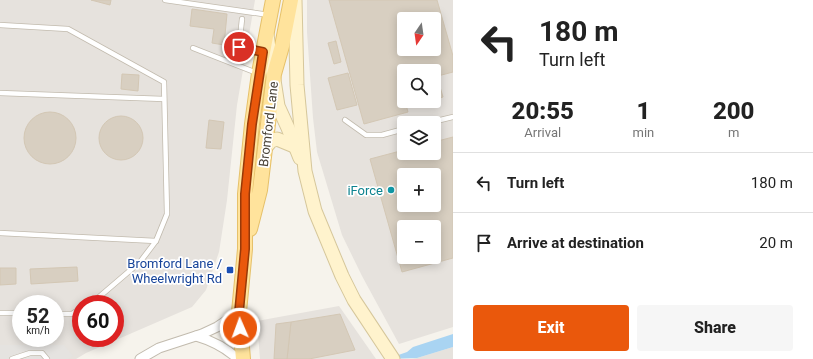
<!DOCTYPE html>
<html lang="en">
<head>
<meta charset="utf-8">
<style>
  body { margin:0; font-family:Roboto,sans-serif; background:#f6f6f6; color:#222; height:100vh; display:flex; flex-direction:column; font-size:15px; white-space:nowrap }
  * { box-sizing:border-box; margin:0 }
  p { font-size:13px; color:#767676 }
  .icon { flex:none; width:22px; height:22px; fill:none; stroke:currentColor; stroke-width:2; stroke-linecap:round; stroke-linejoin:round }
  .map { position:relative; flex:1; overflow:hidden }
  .panel { display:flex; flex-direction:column; background:#fff; width:360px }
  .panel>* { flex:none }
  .hud { background:#fff; color:#222; overflow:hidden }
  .needle { width:26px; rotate:193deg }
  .controls { position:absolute; left:397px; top:12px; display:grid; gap:8px }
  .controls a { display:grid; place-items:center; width:44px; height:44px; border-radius:4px; background:#fff; box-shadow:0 2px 10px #0003; font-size:20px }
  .speed { position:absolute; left:12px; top:295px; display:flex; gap:8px; font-size:20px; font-weight:700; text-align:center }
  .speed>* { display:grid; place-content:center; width:52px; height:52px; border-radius:50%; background:#fff; box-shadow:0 2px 10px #0003; line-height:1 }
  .speed small { font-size:10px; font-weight:400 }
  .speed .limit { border:6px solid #d22; background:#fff; color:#111 }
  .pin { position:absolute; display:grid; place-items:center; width:34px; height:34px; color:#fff; margin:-17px; border:2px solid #fff; border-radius:50%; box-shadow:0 1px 4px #0007 }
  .me { position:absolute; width:44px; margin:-22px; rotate:358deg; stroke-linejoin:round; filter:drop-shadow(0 0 3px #0008) }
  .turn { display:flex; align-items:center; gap:14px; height:84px; padding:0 20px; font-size:18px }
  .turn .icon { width:52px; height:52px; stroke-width:2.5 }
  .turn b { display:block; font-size:28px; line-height:34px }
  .eta { display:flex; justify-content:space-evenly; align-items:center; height:68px; text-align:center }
  .eta b { font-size:24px; font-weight:800; line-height:28px }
  .primary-button { display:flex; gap:8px; margin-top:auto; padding:8px 20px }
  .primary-button a { flex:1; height:46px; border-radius:4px; background:#ea580c; color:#fff; font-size:16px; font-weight:800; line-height:46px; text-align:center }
  .primary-button a+a { background:#f6f6f6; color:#222 }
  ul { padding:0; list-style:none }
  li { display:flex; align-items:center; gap:12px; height:60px; padding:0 20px; border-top:1px solid #e0e0e0 }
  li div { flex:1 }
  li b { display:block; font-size:15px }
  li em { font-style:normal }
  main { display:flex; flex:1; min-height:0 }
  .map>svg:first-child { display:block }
  .industrial { fill:#e6e2dd; fill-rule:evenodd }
  .parking { fill:#e5e3e0 }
  .water { fill:#a9d4f2 }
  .building { fill:#d8cfc1; stroke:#d3c7b4; fill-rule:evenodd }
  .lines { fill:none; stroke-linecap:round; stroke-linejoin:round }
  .lane-casing { stroke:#c2bbae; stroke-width:6 }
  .street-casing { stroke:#c2bbae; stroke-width:11 }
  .secondary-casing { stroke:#d6c79b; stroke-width:15 }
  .primary-casing { stroke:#e6c16a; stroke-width:16 }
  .lane { stroke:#fff; stroke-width:4.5 }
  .street { stroke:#fff; stroke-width:9 }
  .secondary { stroke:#fff3cd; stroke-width:13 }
  .primary { stroke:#ffe39c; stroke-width:14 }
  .route-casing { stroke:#983908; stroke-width:10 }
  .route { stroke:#ea580c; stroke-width:7 }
  .culture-dot { fill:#0f9aa8; stroke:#fff; stroke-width:1.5 }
  .transit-dot { fill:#1a4fb4; stroke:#fff; stroke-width:1.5 }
  .labels { text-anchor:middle; stroke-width:3.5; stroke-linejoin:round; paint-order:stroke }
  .street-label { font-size:13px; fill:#4b4439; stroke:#fff }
  .culture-label { font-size:13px; fill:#0d838f; stroke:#fff; text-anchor:end }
  .transit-label { font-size:13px; fill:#164399; stroke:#fff; text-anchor:end }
</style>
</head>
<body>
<main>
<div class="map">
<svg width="453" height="359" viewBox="0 0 453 359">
  <rect width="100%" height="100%" fill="#f6f3ec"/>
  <g class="industrial">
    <path d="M0 0H255L237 105 227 200 219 252 206 290 192 307 86 353 76 359H0ZM21 304H55V338H21ZM81 304H115V338H81Z"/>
    <path d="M307 0H453V327L399 344 362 276 342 235 317 152 313 118 307 32ZM404 19H434V49H404ZM404 71H434V101H404ZM404 123H434V153H404ZM404 175H434V205H404ZM404 227H434V257H404Z"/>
    <polygon points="339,306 376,359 260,359 257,321"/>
    <polygon points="453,347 453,359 411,359 417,358"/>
  </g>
  <polygon class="parking" points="0,345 64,345 73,356 68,359 0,359"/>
  <polygon class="water" points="453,334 453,347 417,358 387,359 407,352 413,347"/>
  <g class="building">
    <polygon points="91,0 111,0 110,5"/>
    <path d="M329 0H437L453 56V72L434 77V71H404V85L401 86 404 101H405L408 112 364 124ZM404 19H434V49H404Z"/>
    <polygon points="192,9 227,14 224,45 212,43 214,29 190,26"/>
    <polygon points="336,41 341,62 334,64 328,43"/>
    <polygon points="348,73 357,105 337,110 328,78"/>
    <polygon points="122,74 139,75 138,91 121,89"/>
    <polygon points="438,80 443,97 436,99 434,92 434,81"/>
    <circle cx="50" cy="138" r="26"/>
    <circle cx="121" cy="138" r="22"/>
    <polygon points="209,120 224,122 221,149 206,148"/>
    <path d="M453 137V258L402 272 370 159 404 150V153H434V142ZM404 175H434V205H404ZM404 227H434V257H404Z"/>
    <polygon points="77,267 78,281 31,284 30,269"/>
    <polygon points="0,268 16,268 16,284 0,285"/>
    <polygon points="340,314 355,350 309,359 287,359 291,322"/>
    <polygon points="291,322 287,359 274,359 276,324"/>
  </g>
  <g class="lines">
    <g class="lane-casing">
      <g id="lane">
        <polyline points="165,0 269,15"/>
        <polyline points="242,19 239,47 262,52"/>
        <polyline points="0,25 68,29 164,82 167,214 156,241 140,262 99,297 88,304"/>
        <polyline points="193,48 257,73"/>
        <polyline points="0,93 164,99"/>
        <polyline points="345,120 366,135 382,135 404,129"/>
        <polyline points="428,123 453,117"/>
        <polyline points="0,233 156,241"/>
        <polyline points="0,313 21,313"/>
        <polyline points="55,314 72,314 81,308"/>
        <polyline points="12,359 30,353 42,353 47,359"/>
      </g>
    </g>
    <g class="street-casing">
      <g id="street">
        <path d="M196 336C213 341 226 348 238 359"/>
        <polyline points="140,359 159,348 202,334 217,327 239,312"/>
      </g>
    </g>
    <g class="secondary-casing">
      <g id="secondary">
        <polyline points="295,0 297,85 305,171 315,211 342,276 354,300 393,359"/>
        <polyline points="267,35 278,106 288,128 300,158"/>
        <polyline points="265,148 271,141 277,139 294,146"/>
      </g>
    </g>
    <g class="primary-casing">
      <g id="primary">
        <polyline points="250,229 260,190 274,74 282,46 291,0"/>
        <polyline points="243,359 239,312 245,249 245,194 252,124 259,73 273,0"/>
      </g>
    </g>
    <use href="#lane" class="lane"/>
    <use href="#street" class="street"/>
    <use href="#secondary" class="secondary"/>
    <use href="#primary" class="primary"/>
  </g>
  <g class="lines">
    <g class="route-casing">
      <polyline id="route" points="239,47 263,52 252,124 245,194 245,249 239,312 240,328"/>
    </g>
    <use href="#route" class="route"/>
  </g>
  <circle class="culture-dot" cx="391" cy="190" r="4"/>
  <rect class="transit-dot" x="226" y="266" width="8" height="8" rx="2"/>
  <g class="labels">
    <g class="street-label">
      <text transform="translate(268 124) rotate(-83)" y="5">Bromford Lane</text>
    </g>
    <g class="culture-label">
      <text x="383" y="195">iForce</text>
    </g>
    <g class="transit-label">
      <text x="222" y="268">Bromford Lane /<tspan x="222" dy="15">Wheelwright Rd</tspan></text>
    </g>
  </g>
</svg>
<div class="controls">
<a><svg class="needle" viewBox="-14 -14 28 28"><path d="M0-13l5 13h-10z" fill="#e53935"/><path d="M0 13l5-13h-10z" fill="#767676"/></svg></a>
<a><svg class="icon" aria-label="search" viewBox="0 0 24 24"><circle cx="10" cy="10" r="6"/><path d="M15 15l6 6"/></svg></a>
<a><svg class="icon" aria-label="layers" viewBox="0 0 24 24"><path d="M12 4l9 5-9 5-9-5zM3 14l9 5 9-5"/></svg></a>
<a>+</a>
<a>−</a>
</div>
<div class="speed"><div>52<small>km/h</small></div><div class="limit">60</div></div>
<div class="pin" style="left:239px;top:47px;background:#d93025"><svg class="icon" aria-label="arrive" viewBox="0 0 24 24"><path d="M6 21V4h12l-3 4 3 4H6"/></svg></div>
<svg class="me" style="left:240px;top:328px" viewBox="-20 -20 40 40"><circle r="17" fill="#ea580c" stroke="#fff" stroke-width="3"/><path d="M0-11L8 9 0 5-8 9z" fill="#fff"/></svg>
</div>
<section class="panel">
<div class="hud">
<div class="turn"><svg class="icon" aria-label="left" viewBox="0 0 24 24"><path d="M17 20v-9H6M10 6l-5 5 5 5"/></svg><div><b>180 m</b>Turn left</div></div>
</div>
<div class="eta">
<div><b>20:55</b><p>Arrival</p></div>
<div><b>1</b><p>min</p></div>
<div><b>200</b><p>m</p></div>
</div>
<ul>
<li><svg class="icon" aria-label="left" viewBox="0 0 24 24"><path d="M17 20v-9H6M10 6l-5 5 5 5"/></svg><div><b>Turn left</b></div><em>180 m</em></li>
<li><svg class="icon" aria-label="arrive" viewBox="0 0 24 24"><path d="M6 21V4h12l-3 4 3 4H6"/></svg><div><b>Arrive at destination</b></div><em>20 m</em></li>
</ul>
<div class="primary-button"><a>Exit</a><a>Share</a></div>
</section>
</main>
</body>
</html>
